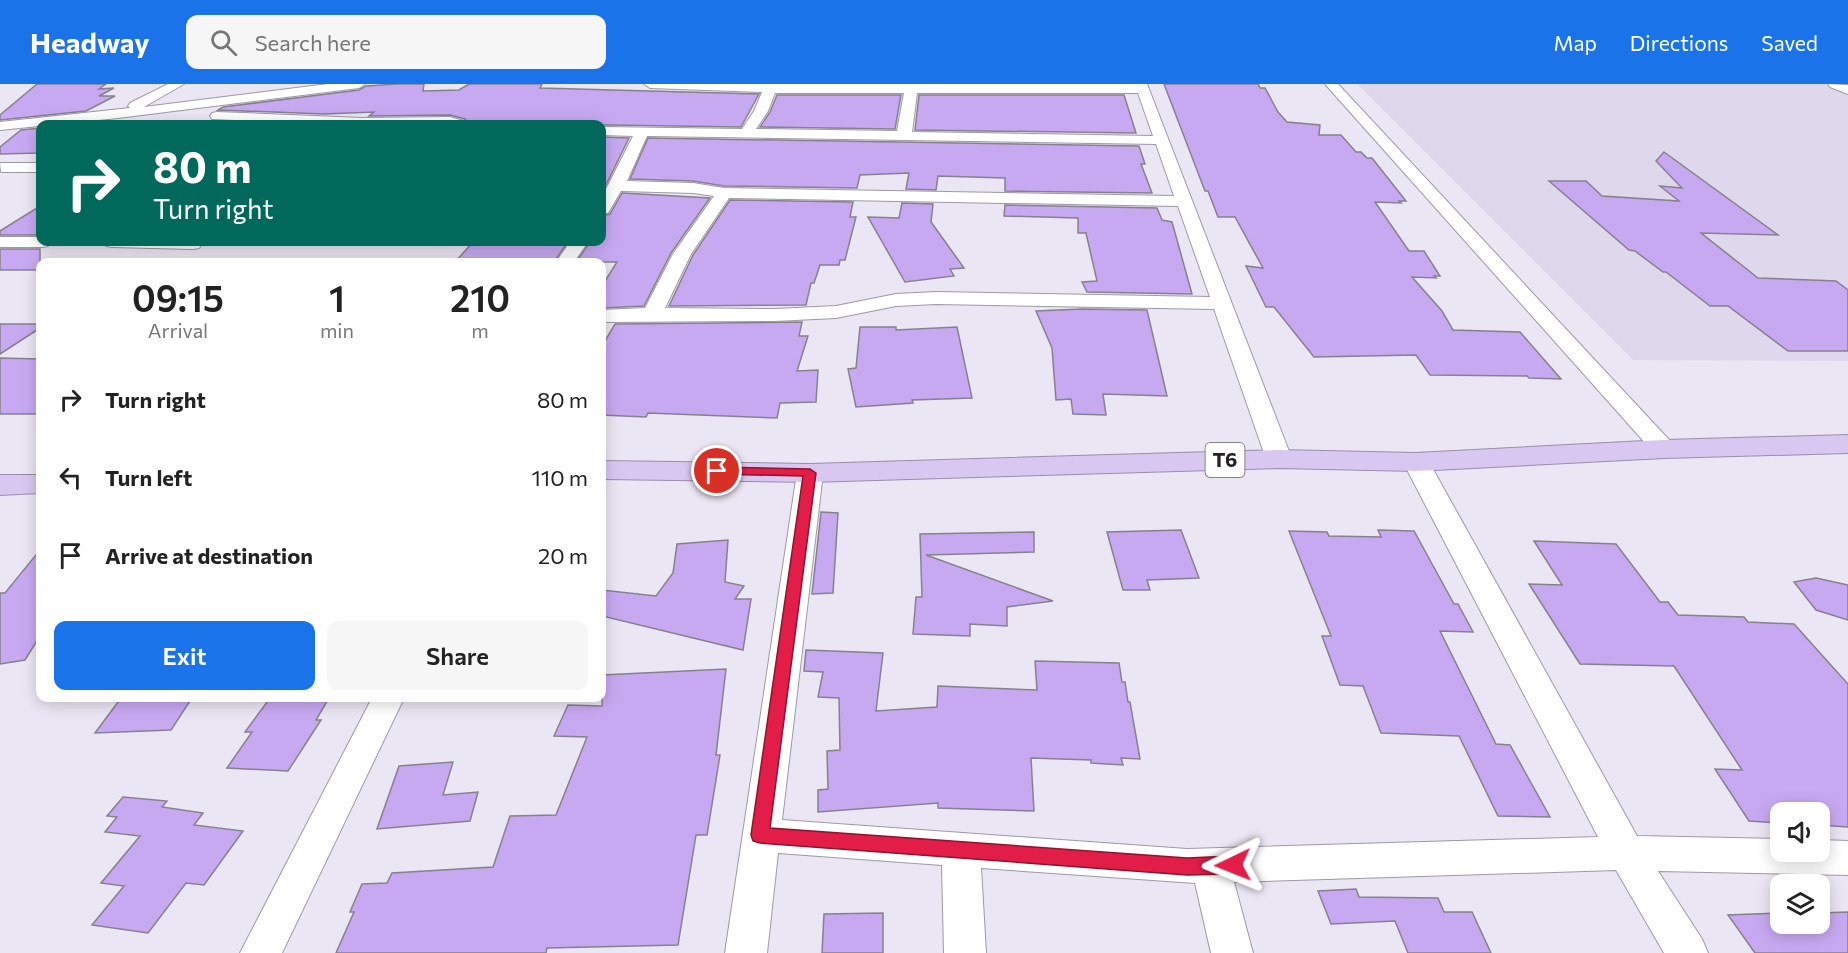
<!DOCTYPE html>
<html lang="en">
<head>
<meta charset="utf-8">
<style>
  body { margin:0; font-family:Commissioner,sans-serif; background:#f6f6f6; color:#222; height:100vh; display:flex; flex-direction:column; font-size:22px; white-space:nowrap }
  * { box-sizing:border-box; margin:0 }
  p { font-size:20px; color:#767676 }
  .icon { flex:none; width:33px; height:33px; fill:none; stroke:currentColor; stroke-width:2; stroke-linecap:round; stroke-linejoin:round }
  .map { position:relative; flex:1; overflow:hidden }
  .sheet { position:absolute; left:36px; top:174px; width:570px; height:444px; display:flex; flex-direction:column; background:#fff; border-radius:12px; box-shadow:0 3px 15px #0003 }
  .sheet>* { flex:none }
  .top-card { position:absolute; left:36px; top:36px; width:570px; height:126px; border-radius:12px; box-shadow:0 3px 15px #0003; background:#00695c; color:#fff; overflow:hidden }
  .controls { position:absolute; left:1770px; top:718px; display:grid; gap:12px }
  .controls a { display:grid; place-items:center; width:60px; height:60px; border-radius:12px; background:#fff; box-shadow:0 3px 15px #0003; font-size:30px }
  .pin { position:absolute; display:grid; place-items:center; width:51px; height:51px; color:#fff; margin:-26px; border:3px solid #fff; border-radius:50%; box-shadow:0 2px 6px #0007 }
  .me { position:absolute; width:66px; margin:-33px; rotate:268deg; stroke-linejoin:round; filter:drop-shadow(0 0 4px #0008) }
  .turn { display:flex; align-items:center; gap:21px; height:126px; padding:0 18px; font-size:27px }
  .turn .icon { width:78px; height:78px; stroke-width:2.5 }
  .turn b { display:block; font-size:42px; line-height:51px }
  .eta { display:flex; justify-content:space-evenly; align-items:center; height:102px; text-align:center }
  .eta b { font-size:36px; font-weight:600; line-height:42px }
  .action { display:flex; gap:12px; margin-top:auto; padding:12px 18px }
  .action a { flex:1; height:69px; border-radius:12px; background:#1a73e8; color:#fff; font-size:24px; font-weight:600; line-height:69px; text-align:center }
  .action a+a { background:#f6f6f6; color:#222 }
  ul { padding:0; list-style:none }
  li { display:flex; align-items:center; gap:18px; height:78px; padding:0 18px }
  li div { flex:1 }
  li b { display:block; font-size:22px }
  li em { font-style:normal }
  header { display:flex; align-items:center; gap:36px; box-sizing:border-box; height:84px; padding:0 30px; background:#1a73e8; color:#fff }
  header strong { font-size:28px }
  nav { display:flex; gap:33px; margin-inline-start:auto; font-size:21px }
  .search { width:420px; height:54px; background:#f6f6f6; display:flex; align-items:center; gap:15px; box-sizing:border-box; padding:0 21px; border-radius:12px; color:#767676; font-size:22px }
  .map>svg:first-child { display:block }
  .built { fill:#dfd7ec }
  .building { fill:#c7a9f1; stroke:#86818d; stroke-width:1.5 }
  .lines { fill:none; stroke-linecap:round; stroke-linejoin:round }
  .minor-casing { stroke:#9d99a5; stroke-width:2 }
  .highway-casing { stroke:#998eaa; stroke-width:2 }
  .minor { fill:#fff; fill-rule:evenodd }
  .highway { fill:#d8c8f1; fill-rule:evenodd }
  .route { fill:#e11d48; stroke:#92132f; stroke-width:1.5 }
  .labels { text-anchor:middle; stroke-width:4.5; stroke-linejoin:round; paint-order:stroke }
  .shield { fill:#fff; stroke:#656467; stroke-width:1.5 }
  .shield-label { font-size:20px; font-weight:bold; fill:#232126 }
</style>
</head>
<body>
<header>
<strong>Headway</strong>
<div class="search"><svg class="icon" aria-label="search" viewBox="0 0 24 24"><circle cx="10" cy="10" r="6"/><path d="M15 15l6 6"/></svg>Search here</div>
<nav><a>Map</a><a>Directions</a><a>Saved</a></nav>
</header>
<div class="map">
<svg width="1848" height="869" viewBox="0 0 1848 869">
  <rect width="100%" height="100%" fill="#ebe6f3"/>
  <polygon class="built" points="1357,0 1824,0 1848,8 1848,277 1633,276"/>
  <g class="building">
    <polygon points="37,0 106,0 99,5 114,4 99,12 115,12 86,27 0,36 0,31"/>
    <polygon points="398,0 424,0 423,7 459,6 469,0 542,0 540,4 759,10 741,43 543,40 545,38 468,40 465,35 450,31 369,32 374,28 324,30 218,26 223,23 359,6 366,2"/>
    <polygon points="1164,0 1258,0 1260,4 1265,4 1278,28 1287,38 1320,41 1319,51 1341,51 1356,68 1361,68 1367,74 1372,74 1406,117 1399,117 1401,119 1375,118 1409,167 1424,167 1440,192 1434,192 1436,194 1412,193 1442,227 1453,246 1520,248 1561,295 1529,294 1527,292 1430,291 1416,271 1314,273 1274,223 1266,223 1246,182 1263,184 1235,133 1218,133 1208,107 1205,107"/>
    <polygon points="777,11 901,11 895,45 760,43 770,28"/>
    <polygon points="919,11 1124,11 1136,49 915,46"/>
    <polygon points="40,44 40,69 0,70 0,63 21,46"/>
    <polygon points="602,53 629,54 602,109"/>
    <polygon points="648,54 1139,62 1145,80 1141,80 1152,109 1005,107 1005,94 938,92 936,106 906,105 909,89 860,91 857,104 724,102 693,97 630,95"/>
    <polygon points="1664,68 1778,151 1701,149 1758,194 1836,197 1848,206 1848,267 1788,267 1728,222 1710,222 1666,188 1663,188 1635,167 1629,166 1549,97 1586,97 1602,112 1679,117 1660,102 1682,104 1656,77"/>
    <polygon points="622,109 710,114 671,169 644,222 602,224 602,202 617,178 576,178 590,158 602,158 602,132 610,130"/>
    <polygon points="730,116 853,118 850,133 856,133 845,176 840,176 839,181 820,181 814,199 811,199 806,221 669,222 693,171"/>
    <polygon points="902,119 933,120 931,138 964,184 950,185 954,192 905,198 868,133 899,134"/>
    <polygon points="1005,121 1157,124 1162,136 1172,138 1192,210 1087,208 1082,198 1097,197 1086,149 1078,149 1078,134 1004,132"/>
    <polygon points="40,122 40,151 0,151 0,147"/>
    <polygon points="473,158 568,158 554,178 455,178"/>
    <rect x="0" y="165" width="40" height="21"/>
    <polygon points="1082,225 1147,226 1167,312 1103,310 1106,331 1073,330 1071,315 1056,316 1052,264 1036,227"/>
    <polygon points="802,238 799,252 808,252 797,287 818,286 816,318 780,319 777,334 648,329 646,333 602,331 602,262 615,240"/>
    <polygon points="0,240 40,240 40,244 0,270"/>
    <polygon points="860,243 896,243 896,246 957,243 972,314 912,316 913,319 856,323 848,285 856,284"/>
    <polygon points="0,274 40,275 40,330 0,330"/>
    <polygon points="821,428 838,429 833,509 812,510"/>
    <polygon points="1181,446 1199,494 1147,496 1150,506 1123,506 1107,448"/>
    <polygon points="1378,446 1414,447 1454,520 1458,520 1473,548 1440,547 1496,660 1510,661 1550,733 1498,732 1459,652 1381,649 1363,602 1340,601 1322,552 1331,552 1289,447 1327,448 1329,452 1381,453"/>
    <polygon points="1034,448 1034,468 926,471 1053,517 1007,523 1007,542 970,540 970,552 913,550 916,513 922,513 920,450"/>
    <polygon points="728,456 725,498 744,502 735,515 751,515 743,566 602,532 602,506 656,512 673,489 677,460"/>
    <polygon points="1534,457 1616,460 1660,518 1668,518 1678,531 1744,533 1748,538 1794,540 1848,600 1848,743 1820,741 1820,729 1780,729 1780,739 1749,737 1715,685 1742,686 1674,582 1580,580 1529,500 1562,501"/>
    <polygon points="40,466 40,552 25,576 0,580 0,509 5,509"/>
    <polygon points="1816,494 1848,501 1848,536 1816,526 1794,498"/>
    <polygon points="806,566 883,569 876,627 937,623 938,602 1037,606 1035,577 1119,579 1122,598 1125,598 1128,618 1130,618 1140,675 1121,674 1123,681 1091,679 1091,676 1031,674 1034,727 938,724 938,719 818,728 818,706 828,705 827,667 840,666 839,614 818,613 823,588 804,587"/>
    <polygon points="726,585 716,671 720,671 707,751 696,751 678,861 547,864 546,869 336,869 354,828 350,828 362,800 387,799 392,789 493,783 510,732 556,731 587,653 554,652 568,621 602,622 602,591"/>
    <polygon points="121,614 192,614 171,646 95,649"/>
    <polygon points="270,614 329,614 316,636 321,636 288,687 227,684 252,648 245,648"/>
    <polygon points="453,678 443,711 478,708 470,737 377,745 399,682"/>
    <polygon points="123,713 167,717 162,723 203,729 194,741 243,747 204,801 186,799 148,849 92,841 124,802 101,799 140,752 105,748 117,733 107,732"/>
    <polygon points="1356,805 1359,813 1438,814 1444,828 1472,828 1491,869 1408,869 1395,837 1331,840 1318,807"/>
    <polygon points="1848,828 1848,869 1755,869 1728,831 1780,829 1780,840 1820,840 1820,829"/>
    <polygon points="883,829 883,869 822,869 824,830"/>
  </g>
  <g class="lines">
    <g class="minor-casing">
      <g id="minor">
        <polygon points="168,0 184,0 144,23 328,0 365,0 359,4 118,34 0,46 0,38 130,24 128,22 130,19"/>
        <path d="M644 0H1147L1292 375 1288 380 1279 383 1270 380 1266 375 1214 225 936 220 896 222 836 234 775 237 602 238V226L645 224 673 170 714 112 693 109 621 107 608 129 602 130V113L633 52 602 51V43L742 45 754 27 762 8 650 4ZM775 9H904L897 47 756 45 768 27ZM917 9H1138L1153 52 912 48ZM647 52 1156 60 1174 112 724 104 693 99 627 97ZM729 114 1178 122 1210 213 936 208 896 210 836 222 775 225 665 224 691 170Z"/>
        <polygon points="1325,0 1338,0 1673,360 1676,365 1673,370 1664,372 1655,370"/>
        <polygon points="1828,0 1848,1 1848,10 1830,3"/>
        <polygon points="217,28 362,34 450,33 464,37 466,40 322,40 212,35 210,32 212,29"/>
        <polygon points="0,79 40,79 40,88 1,88"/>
        <polygon points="0,153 40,153 40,158 51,158 48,162 42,163 0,163"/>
        <polygon points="103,158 200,158 202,160 199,164 193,165 112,163 106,162"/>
        <polygon points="570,158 588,158 574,178 556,178"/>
        <polygon points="1416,370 1425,373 1429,378 1637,752 1780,755 1780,768 1820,768 1820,756 1848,757 1848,791 1658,787 1702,855 1708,869 1664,869 1616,786 1234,798 1253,869 1211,869 1195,799 981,784 986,869 944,869 942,781 778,769 767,869 725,869 797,389 801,384 810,381 819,384 823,389 782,736 1187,765 1598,753 1403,378 1407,373"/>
        <polygon points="372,614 404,614 282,869 240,869"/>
      </g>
    </g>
    <g class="highway-casing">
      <g id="highway">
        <polygon points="1848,351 1848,369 1664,374 1416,387 1279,384 810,398 602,395 602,377 810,380 1279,366 1416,369 1664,356"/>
        <polygon points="0,391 40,391 40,409 0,411"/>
      </g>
    </g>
    <use href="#minor" class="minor"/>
    <use href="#highway" class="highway"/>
  </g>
  <polygon class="route" points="717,383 810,385 816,389 770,744 1187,774 1233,772 1240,775 1243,781 1240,787 1233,790 1187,791 760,759 753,757 751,751 803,392 713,390 711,387 713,385"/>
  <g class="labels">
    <rect class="shield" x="1205.5" y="359" width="39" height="34" rx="4.5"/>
    <g class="shield-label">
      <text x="1225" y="383">T6</text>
    </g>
  </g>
</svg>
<div class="controls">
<a><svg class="icon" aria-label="sound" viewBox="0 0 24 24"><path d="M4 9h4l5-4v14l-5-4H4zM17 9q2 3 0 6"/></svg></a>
<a><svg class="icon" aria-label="layers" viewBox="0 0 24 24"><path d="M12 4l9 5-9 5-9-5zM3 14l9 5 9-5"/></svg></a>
</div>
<div class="pin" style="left:717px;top:387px;background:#d93025"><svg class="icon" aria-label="arrive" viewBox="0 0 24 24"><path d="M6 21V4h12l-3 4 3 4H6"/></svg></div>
<svg class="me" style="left:1233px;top:781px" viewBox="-20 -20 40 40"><path d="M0-17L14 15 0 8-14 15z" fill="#e11d48" stroke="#fff" stroke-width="4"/></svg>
<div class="top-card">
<div class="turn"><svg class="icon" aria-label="right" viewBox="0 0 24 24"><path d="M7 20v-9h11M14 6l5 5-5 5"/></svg><div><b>80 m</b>Turn right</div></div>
</div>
<section class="sheet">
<div class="eta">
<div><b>09:15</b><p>Arrival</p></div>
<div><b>1</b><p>min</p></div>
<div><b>210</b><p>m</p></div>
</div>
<ul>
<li><svg class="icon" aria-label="right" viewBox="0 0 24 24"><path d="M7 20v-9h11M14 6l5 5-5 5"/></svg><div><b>Turn right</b></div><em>80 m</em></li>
<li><svg class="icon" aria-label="left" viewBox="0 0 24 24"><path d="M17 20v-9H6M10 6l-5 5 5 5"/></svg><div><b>Turn left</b></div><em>110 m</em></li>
<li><svg class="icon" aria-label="arrive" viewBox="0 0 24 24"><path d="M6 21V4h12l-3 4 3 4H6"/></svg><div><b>Arrive at destination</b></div><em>20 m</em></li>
</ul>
<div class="action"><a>Exit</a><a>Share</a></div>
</section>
</div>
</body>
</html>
